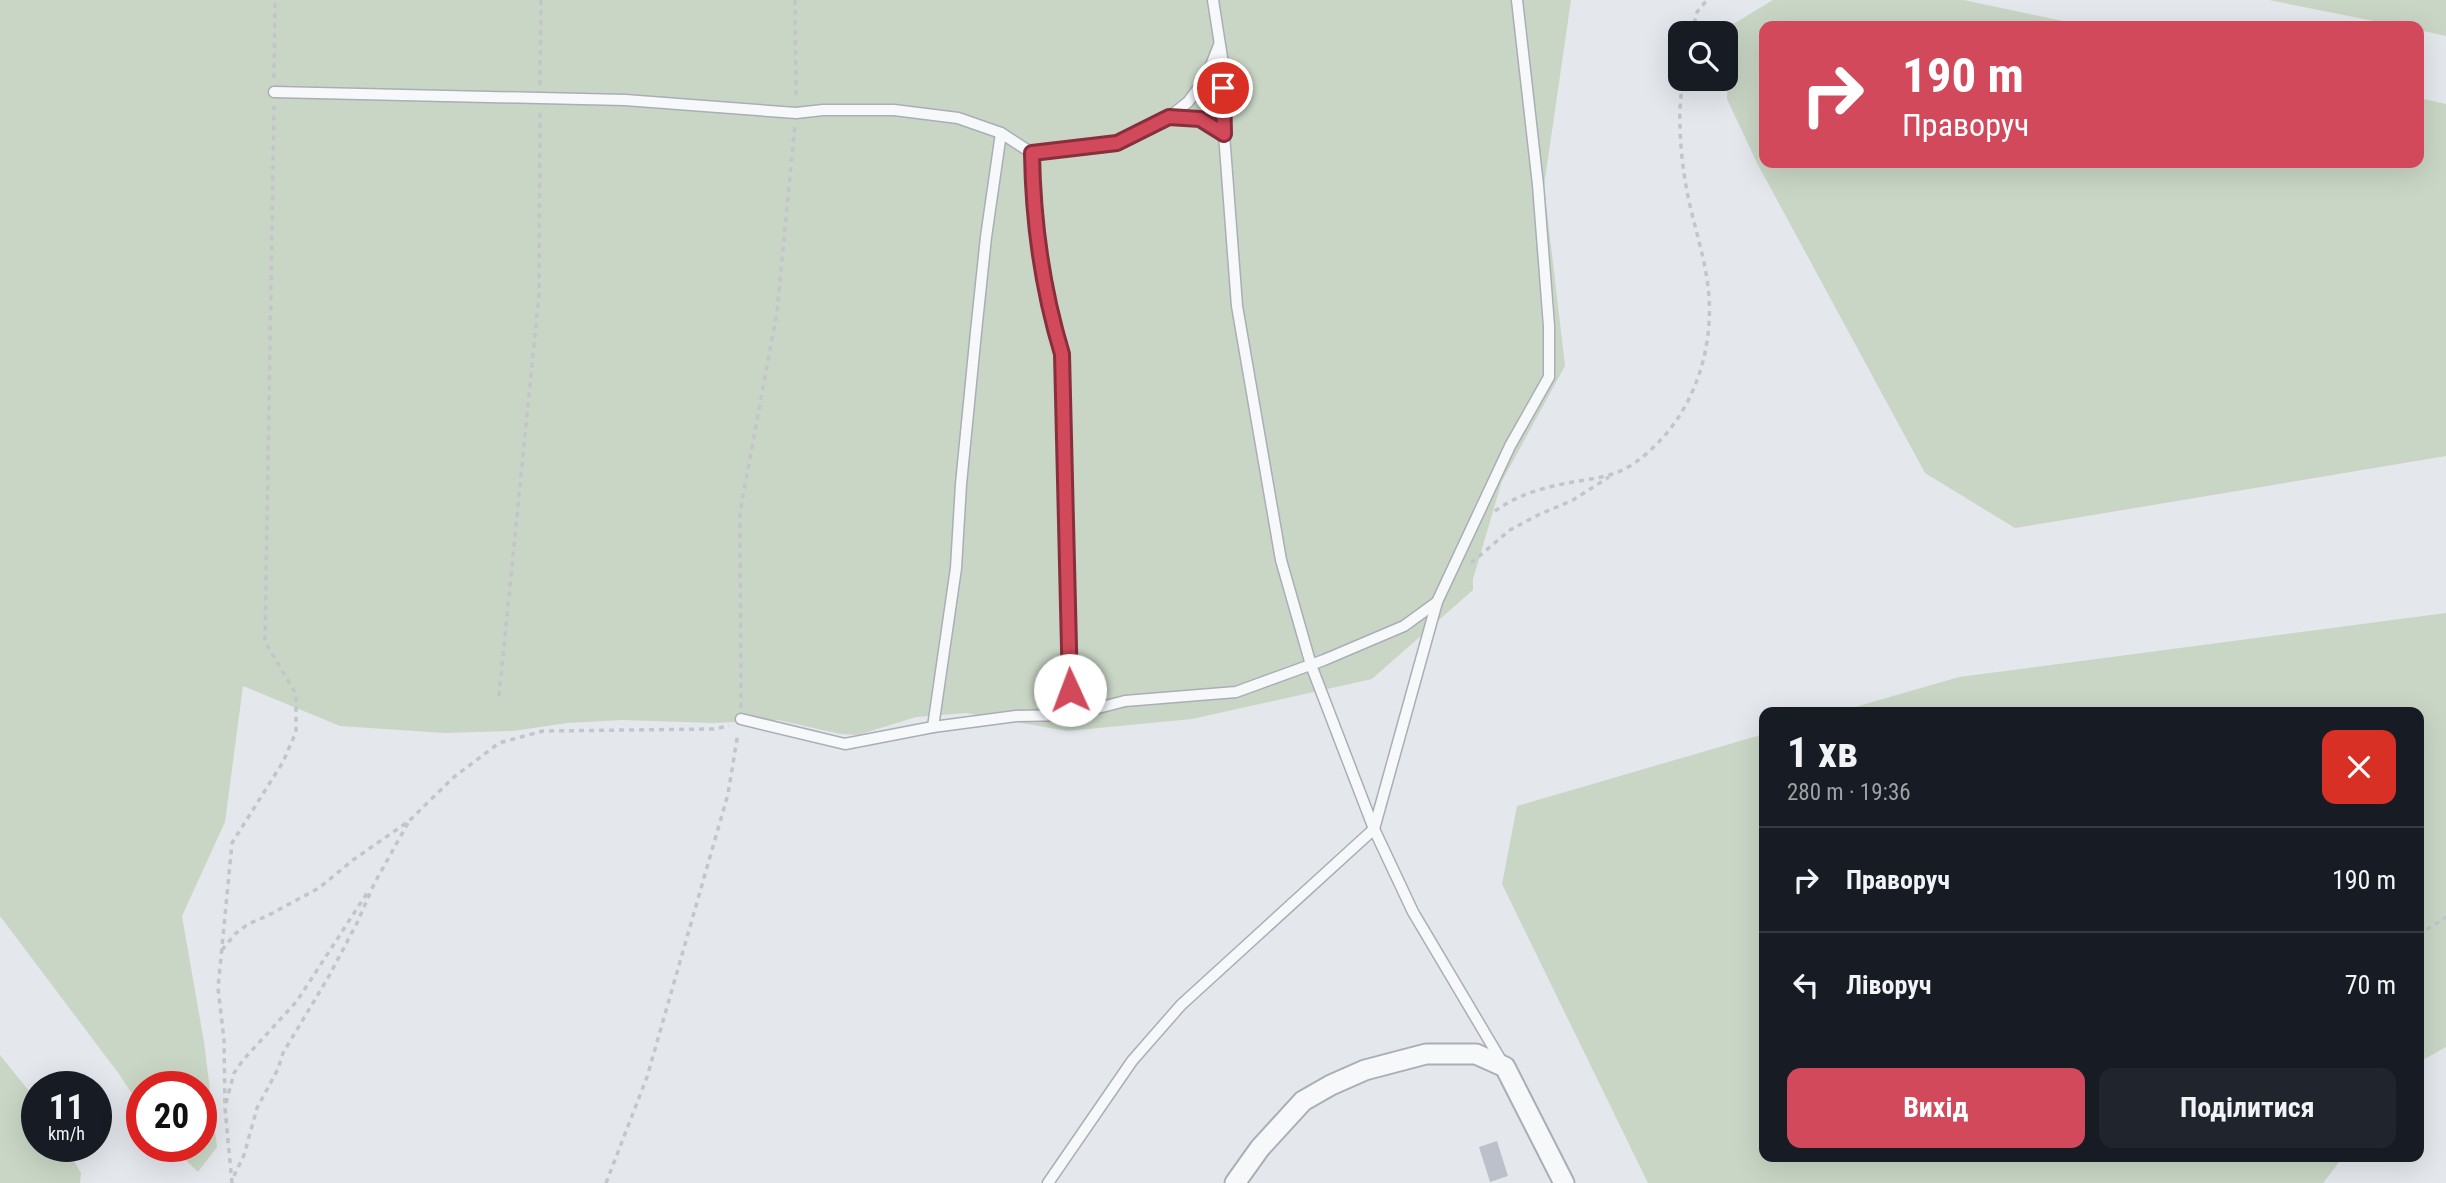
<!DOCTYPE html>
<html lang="uk">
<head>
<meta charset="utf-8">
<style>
  body { margin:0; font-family:"Roboto Condensed",sans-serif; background:#20242c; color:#f1f3f6; height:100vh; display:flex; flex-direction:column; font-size:26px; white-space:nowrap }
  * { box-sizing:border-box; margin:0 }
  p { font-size:23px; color:#9ea1a6 }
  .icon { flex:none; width:38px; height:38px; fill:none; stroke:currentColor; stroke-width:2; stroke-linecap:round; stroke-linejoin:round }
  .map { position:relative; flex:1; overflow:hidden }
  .panel { position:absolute; left:1759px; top:707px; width:665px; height:455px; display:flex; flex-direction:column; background:#171b24; border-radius:14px; box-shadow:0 7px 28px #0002 }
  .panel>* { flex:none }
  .guide { position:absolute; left:1759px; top:21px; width:665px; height:147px; border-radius:14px; box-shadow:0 7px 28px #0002; background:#d1495b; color:#fff; overflow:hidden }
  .buttons { position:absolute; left:1668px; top:21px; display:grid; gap:14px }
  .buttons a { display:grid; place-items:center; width:70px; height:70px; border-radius:14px; background:#171b24; box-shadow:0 7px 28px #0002; font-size:35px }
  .speed { position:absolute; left:21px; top:1071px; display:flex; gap:14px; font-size:35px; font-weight:700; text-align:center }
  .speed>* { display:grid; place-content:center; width:91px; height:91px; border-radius:50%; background:#171b24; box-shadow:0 7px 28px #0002; line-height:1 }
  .speed small { font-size:18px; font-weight:400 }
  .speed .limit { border:10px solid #d22; background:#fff; color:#111 }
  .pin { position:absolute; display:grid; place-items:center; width:60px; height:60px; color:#fff; margin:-30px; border:4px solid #fff; border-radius:50%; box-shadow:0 2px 7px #0007 }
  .me { position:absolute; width:77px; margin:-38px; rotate:358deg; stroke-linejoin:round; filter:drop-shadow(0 0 5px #0008) }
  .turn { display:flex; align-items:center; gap:24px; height:147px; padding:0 28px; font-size:32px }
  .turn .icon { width:91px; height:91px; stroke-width:2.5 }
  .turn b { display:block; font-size:49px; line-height:60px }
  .round { display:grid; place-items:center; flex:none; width:74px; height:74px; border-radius:14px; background:#20242c }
  .headline { display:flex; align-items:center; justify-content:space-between; height:119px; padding:0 28px }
  h1 { font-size:42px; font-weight:700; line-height:52px }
  .cta { display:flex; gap:14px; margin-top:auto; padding:14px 28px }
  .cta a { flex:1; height:80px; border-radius:14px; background:#d1495b; color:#fff; font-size:28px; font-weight:700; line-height:80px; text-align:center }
  .cta a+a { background:#20242c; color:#f1f3f6 }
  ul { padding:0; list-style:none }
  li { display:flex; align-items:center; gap:21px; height:105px; padding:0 28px; border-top:2px solid #363941 }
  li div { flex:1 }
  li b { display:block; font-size:26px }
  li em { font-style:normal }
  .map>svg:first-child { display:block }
  .green { fill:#c9d6c5 }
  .building { fill:#bbc0ca }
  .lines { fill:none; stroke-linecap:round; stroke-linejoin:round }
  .lane-casing { stroke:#a9aeb7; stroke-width:13 }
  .street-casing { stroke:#a9aeb7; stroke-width:23 }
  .path { stroke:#c2c5cb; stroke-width:3.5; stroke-dasharray:5 5; stroke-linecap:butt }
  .lane { stroke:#f7f8fa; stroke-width:10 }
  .street { stroke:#f7f8fa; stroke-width:19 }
  .route-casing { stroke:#882f3b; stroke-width:18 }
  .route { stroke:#d1495b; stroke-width:12 }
</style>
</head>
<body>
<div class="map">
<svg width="2446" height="1183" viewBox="0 0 2446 1183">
  <rect width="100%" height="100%" fill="#e4e7ec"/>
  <g class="green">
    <polygon points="0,0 1571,0 1544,186 1565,366 1502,481 1473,579 1473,590 1372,679 1192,719 1067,731 966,713 916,717 858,735 840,734 778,720 713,723 622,720 567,723 513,731 445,733 340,726 243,686 225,822 182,916 204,1042 217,1147 198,1172 171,1146 201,1146 201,1087 142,1087 142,1109 119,1074 0,916"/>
    <polygon points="1773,0 1964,0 2086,26 1764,26 1764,163 2418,163 2419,98 2446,104 2446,456 2015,528 1925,473 1757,163 1727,99 1728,27"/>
    <polygon points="2269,0 2446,0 2446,36 2419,30 2418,26 2399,26"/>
    <polygon points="2446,613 2446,1047 2419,1062 2418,712 1838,712 1959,677"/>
    <polygon points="1764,734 1764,1157 2343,1157 2323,1183 1648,1183 1502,884 1517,806"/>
    <polygon points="0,1055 37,1101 37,1146 65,1146 81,1173 80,1183 0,1183"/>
  </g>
  <polygon class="building" points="1497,1141 1508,1176 1490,1182 1479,1147"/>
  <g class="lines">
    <g class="lane-casing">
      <g id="lane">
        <polyline points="1213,0 1223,64 1224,134 1237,306 1281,560 1311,665 1374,829 1413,912 1502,1062"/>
        <polyline points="274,92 625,100 796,113 823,110 894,110 958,118 1001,133 1032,153 1117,143 1169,117 1188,102 1206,78 1219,45"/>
        <polyline points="1169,117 1200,119 1224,134"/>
        <path d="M1032 153C1033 222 1042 287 1062 354L1071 715"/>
        <polyline points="741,719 845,744 933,727 1016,716 1071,715 1125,701 1236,692 1324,660 1404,626 1437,602 1510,446 1549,377 1549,326 1538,185 1517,0"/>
        <polyline points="933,727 956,568 961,484 976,332 986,237 1001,133"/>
        <polyline points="1048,1183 1132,1061 1181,1005 1374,829 1437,602"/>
      </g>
    </g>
    <g class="street-casing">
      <polyline id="street" points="1235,1183 1260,1148 1303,1101 1331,1085 1365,1070 1426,1054 1476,1054 1505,1067 1564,1183"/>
    </g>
    <g class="path">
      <polyline points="795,0 796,99"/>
      <polyline points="1692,33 1697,12 1707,0"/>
      <polyline points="274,78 275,0"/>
      <polyline points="540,85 541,0"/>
      <path d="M1495 511C1521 492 1553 485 1585 480 1602 477 1615 475 1630 466 1691 426 1718 350 1707 279 1702 246 1690 213 1685 180 1682 161 1680 141 1680 121 1679 107 1682 93 1682 79"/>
      <polyline points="1471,563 1510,530 1538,515 1573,500 1609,477"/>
      <polyline points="499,696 539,295 540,111"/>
      <polyline points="741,708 740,512 777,312 795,124"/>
      <polyline points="2418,935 2446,917"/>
      <polyline points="222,950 235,934 248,924 267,916 319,888 353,860 409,821 454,777 499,743 543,731 714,729 729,726"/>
      <polyline points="226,1103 234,1073 243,1060 297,1001 369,890"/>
      <polyline points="234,1176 244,1155 257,1108 278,1069 283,1053 329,976 357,923 374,884 408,823"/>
      <polyline points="232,1183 225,1108 224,1040 218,988 232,843 283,762 296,732 296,694 265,642 274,106"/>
      <polyline points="606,1183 647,1077 728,794 738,733"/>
    </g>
    <use href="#lane" class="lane"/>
    <use href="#street" class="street"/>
  </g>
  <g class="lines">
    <g class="route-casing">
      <path id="route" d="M1070 690 1062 354C1042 288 1033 222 1032 153L1117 143 1169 117 1200 119 1224 134 1223 88"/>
    </g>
    <use href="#route" class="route"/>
  </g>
</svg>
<div class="buttons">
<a><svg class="icon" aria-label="search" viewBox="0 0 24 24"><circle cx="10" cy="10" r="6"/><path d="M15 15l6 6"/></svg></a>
</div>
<div class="speed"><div>11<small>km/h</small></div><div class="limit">20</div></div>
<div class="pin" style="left:1223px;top:88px;background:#d93025"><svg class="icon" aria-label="arrive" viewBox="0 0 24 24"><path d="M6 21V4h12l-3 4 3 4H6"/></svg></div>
<svg class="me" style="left:1070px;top:690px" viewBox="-20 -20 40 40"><circle r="19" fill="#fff"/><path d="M0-13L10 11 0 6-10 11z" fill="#d1495b"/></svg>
<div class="guide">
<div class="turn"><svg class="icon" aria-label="right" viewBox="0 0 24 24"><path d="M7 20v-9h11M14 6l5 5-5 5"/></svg><div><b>190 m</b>Праворуч</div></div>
</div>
<section class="panel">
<div class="headline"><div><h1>1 хв</h1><p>280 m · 19:36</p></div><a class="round" style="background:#d93025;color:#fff"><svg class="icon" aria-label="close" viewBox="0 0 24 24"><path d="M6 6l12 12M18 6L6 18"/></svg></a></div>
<ul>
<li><svg class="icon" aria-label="right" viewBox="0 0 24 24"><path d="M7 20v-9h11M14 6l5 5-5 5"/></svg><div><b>Праворуч</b></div><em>190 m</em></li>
<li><svg class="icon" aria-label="left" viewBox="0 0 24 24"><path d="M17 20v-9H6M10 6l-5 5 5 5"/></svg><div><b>Ліворуч</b></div><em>70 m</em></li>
</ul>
<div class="cta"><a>Вихід</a><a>Поділитися</a></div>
</section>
</div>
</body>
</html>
